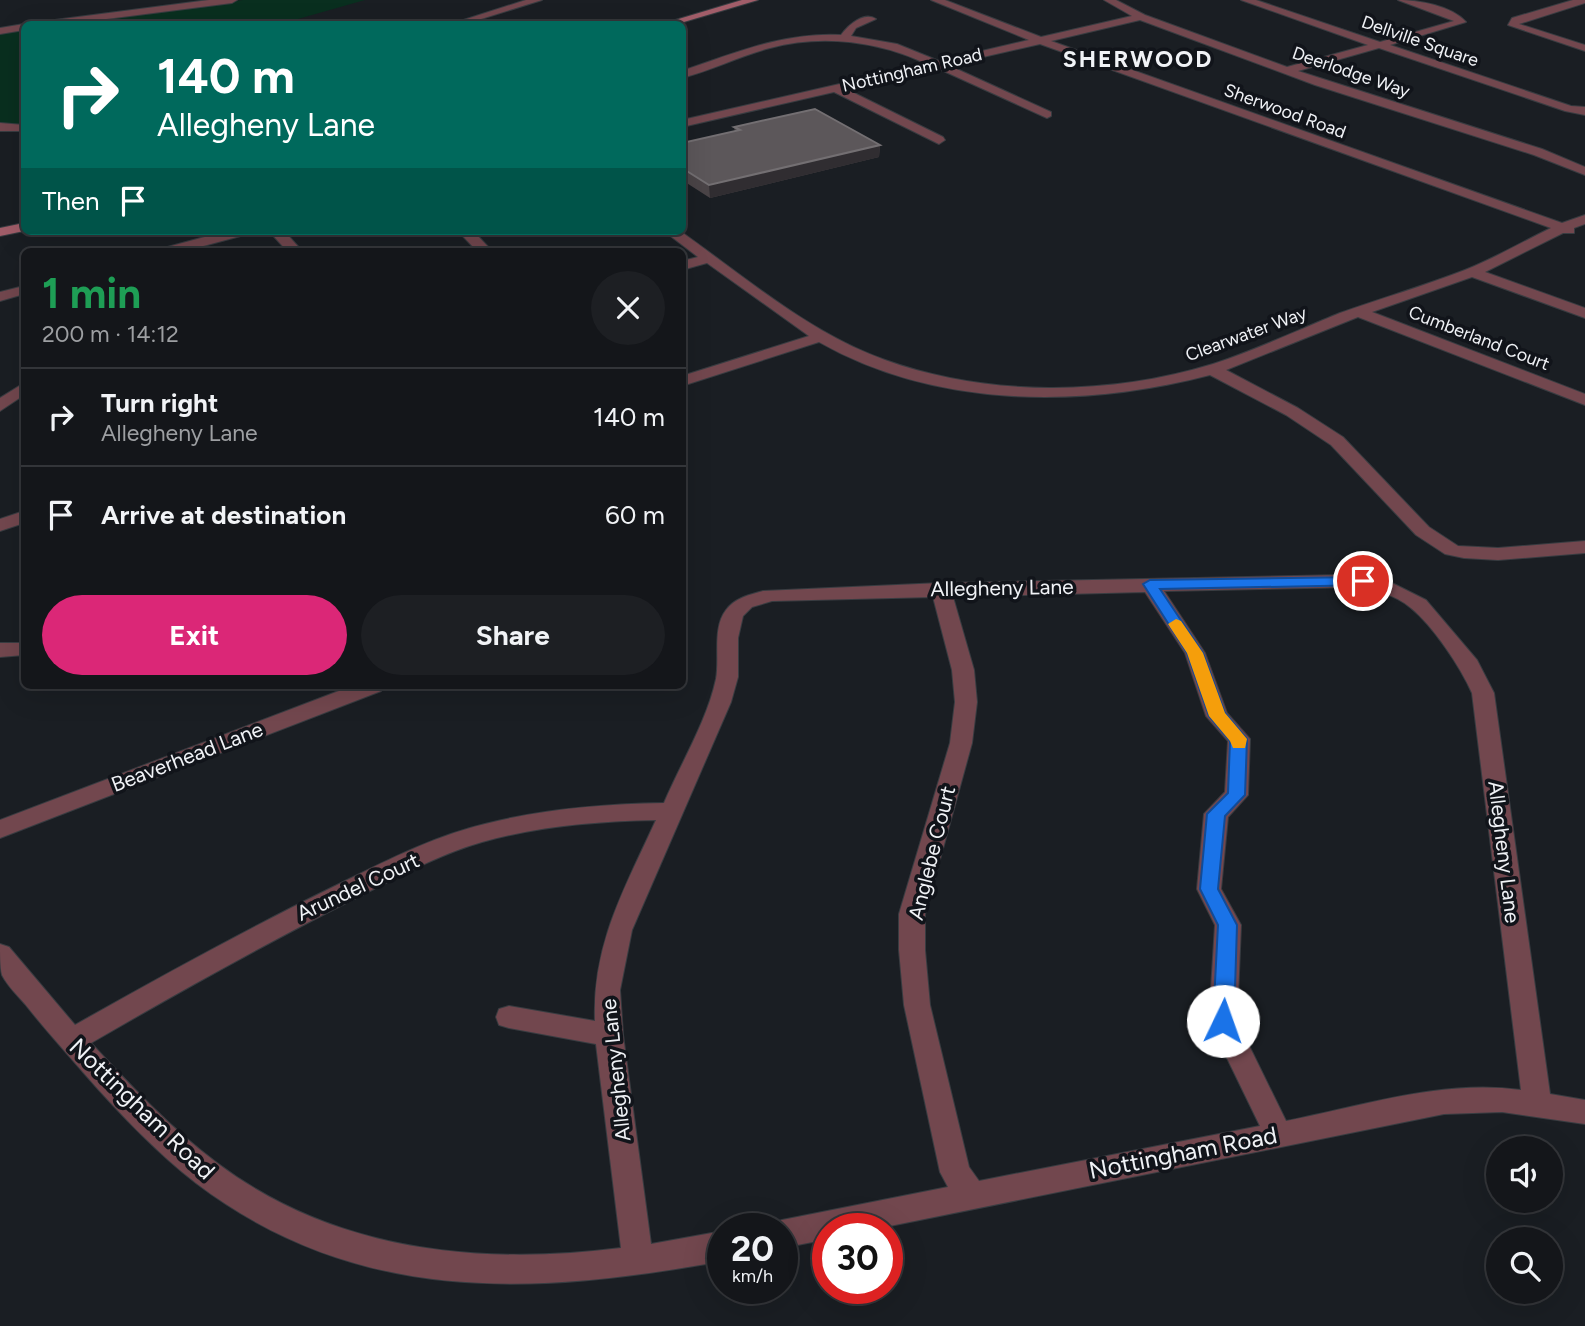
<!DOCTYPE html>
<html lang="en">
<head>
<meta charset="utf-8">
<style>
  body { margin:0; font-family:Figtree,sans-serif; background:#1d1f23; color:#f1f3f6; height:100vh; display:flex; flex-direction:column; font-size:26px; white-space:nowrap }
  * { box-sizing:border-box; margin:0 }
  p { font-size:23px; color:#9d9fa2 }
  .icon { flex:none; width:38px; height:38px; fill:none; stroke:currentColor; stroke-width:2; stroke-linecap:round; stroke-linejoin:round }
  .map { position:relative; flex:1; overflow:hidden }
  .sheet { position:absolute; left:21px; top:248px; width:665px; height:441px; display:flex; flex-direction:column; background:#14161a; border-radius:10px; box-shadow:0 7px 28px #0002,0 0 0 2px #333539 }
  .sheet>* { flex:none }
  .hud { position:absolute; left:21px; top:21px; width:665px; height:214px; border-radius:10px; box-shadow:0 7px 28px #0002,0 0 0 2px #333539; background:#00695c; color:#fff; overflow:hidden }
  .fabs { position:absolute; left:1486px; top:1136px; display:grid; gap:14px }
  .fabs a { display:grid; place-items:center; width:77px; height:77px; border-radius:50%; background:#14161a; box-shadow:0 7px 28px #0002,0 0 0 2px #333539; font-size:35px }
  .speed { position:absolute; left:707px; top:1213px; display:flex; gap:14px; font-size:35px; font-weight:700; text-align:center }
  .speed>* { display:grid; place-content:center; width:91px; height:91px; border-radius:50%; background:#14161a; box-shadow:0 7px 28px #0002,0 0 0 2px #333539; line-height:1 }
  .speed small { font-size:18px; font-weight:400 }
  .speed .limit { border:10px solid #d22; background:#fff; color:#111 }
  .pin { position:absolute; display:grid; place-items:center; width:60px; height:60px; color:#fff; margin:-30px; border:4px solid #fff; border-radius:50%; box-shadow:0 2px 7px #0007 }
  .me { position:absolute; width:77px; margin:-38px; rotate:3deg; stroke-linejoin:round; filter:drop-shadow(0 0 5px #0008) }
  .turn { display:flex; align-items:center; gap:24px; height:147px; padding:0 21px; font-size:32px }
  .turn .icon { width:91px; height:91px; stroke-width:2.5 }
  .turn b { display:block; font-size:49px; line-height:60px }
  .then { display:flex; align-items:center; height:66px; padding:0 21px; background:#0003; gap:14px; font-size:26px }
  .round { display:grid; place-items:center; flex:none; width:74px; height:74px; border-radius:37px; background:#1d1f23 }
  .head { display:flex; align-items:center; justify-content:space-between; height:119px; padding:0 21px }
  h1 { font-size:42px; font-weight:700; line-height:52px; color:#1e9e55 }
  .cta { display:flex; gap:14px; margin-top:auto; padding:14px 21px }
  .cta a { flex:1; height:80px; border-radius:42px; background:#db2777; color:#fff; font-size:28px; font-weight:700; line-height:80px; text-align:center }
  .cta a+a { background:#1d1f23; color:#f1f3f6 }
  ul { padding:0; list-style:none }
  li { display:flex; align-items:center; gap:21px; height:98px; padding:0 21px; border-top:2px solid #333539 }
  li div { flex:1 }
  li b { display:block; font-size:26px }
  li em { font-style:normal }
  .map>svg:first-child { display:block }
  .green { fill:#092f1f }
  .lines { fill:none; stroke-linecap:round; stroke-linejoin:round }
  .minor-casing { stroke:#383c41; stroke-width:2 }
  .secondary-casing { stroke:#383c41; stroke-width:2 }
  .minor { fill:#72474e; fill-rule:evenodd }
  .secondary { fill:#a15d69; fill-rule:evenodd }
  .wall { fill:#4a4447 }
  .shaded-wall { fill:#302d31 }
  .building { fill:#5c575a; stroke:#736f72; stroke-width:2 }
  .route { fill:#1a73e8; stroke:#114b97; stroke-width:2 }
  .slow { fill:#f59e0b }
  .labels { text-anchor:middle; stroke-width:7; stroke-linejoin:round; paint-order:stroke }
  .far-street-label { font-size:18px; fill:#f0f2f6; stroke:#11141a }
  .street-label { font-size:21px; fill:#f0f2f6; stroke:#11141a }
  .far-district-label { font-size:23px; font-weight:bold; letter-spacing:2px; fill:#f0f2f6; stroke:#11141a }
  .near-street-label { font-size:24px; fill:#f0f2f6; stroke:#11141a }
</style>
</head>
<body>
<div class="map">
<svg width="1585" height="1326" viewBox="0 0 1585 1326">
  <rect width="100%" height="100%" fill="#1a1e23"/>
  <g class="green">
    <polygon points="243,0 365,0 298,19 312,24 62,24"/>
    <polygon points="24,29 24,126 0,124 0,34"/>
  </g>
  <g class="lines">
    <g class="minor-casing">
      <g id="minor">
        <polygon points="209,0 237,0 232,3 67,24 42,24 47,21"/>
        <polygon points="526,0 542,0 465,24 451,24"/>
        <path d="M931 0H945L1041 37 1132 16 1104 0H1116L1145 15 1287 67 1368 45 1241 0H1256L1380 42 1454 21 1398 0C1419 0 1452 6 1466 22L1390 45 1571 106 1585 107V115L1565 111 1379 48 1298 71 1542 149 1585 167V175L1534 155 1315 85 1140 20 1051 41 1562 223 1585 215V224L1574 228V233H1563L1485 272 1585 308V318L1472 277 1372 312 1585 394V405L1358 317 1226 370 1298 408 1343 437 1429 527 1458 546 1498 548 1585 541V553L1498 560 1464 558 1445 554 1416 535 1331 445 1286 415 1210 375C1083 408 937 409 819 342L682 386V376L809 336 707 263 682 270V261L698 257 664 231H680C745 277 809 333 885 360 988 397 1109 396 1213 364 1256 350 1298 330 1340 313 1382 298 1424 286 1465 270 1495 258 1522 242 1551 228L1040 44 948 65 1051 112V116L1047 118 937 68 846 89 943 137 945 140 939 144 834 92 682 127V120L927 64C878 41 822 34 770 48 740 56 712 70 682 78V71C735 53 784 32 841 35 848 25 864 11 876 19L856 28 851 36 897 44 939 61 1029 40Z"/>
        <polygon points="1573,0 1585,0 1585,3 1519,24 1585,45 1585,51 1508,25 1512,18"/>
        <polygon points="24,24 26,24 24,30 0,34 0,28"/>
        <polygon points="0,123 24,125 24,131 0,131"/>
        <polygon points="227,231 250,231 248,234 181,252 158,252 160,249"/>
        <polygon points="269,231 284,231 303,252 288,252"/>
        <polygon points="458,231 473,231 493,252 478,252"/>
        <polygon points="24,286 24,294 0,301 0,292"/>
        <polygon points="24,383 24,395 0,411 0,398"/>
        <polygon points="24,511 24,523 0,531 0,519"/>
        <path d="M1343 575 1390 582 1426 600 1477 660 1494 693 1550 1094 1585 1100V1124L1502 1112 1444 1114 880 1228H828V1239L782 1248V1228H769L771 1224 782 1220 948 1187 940 1172 904 1005 899 950V914L950 743 955 702 952 670 933 597 772 601 752 607 743 616 738 638V677L731 702 632 930 620 990 623 1035 651 1244 723 1231V1261C535 1295 358 1306 196 1183 155 1151 117 1111 83 1072 63 1049 44 1028 25 1004 17 995 7 985 2 975 0 967 0 953 0 944L9 947 75 1025C160 977 245 930 333 887 382 863 431 837 485 824 543 809 604 804 664 803 681 763 707 721 716 679 720 658 712 628 726 610 735 598 749 595 763 591L941 583ZM1354 587C1374 590 1395 594 1411 608 1433 626 1460 666 1472 693L1521 1090C1443 1079 1362 1106 1286 1121L1237 1021 1241 925 1221 889 1228 817 1248 795 1250 739 1227 713 1205 653 1164 591ZM1145 592 1185 653 1206 716 1228 741 1225 792 1204 814 1197 889 1215 925 1209 1021 1260 1126 979 1181 969 1167 930 1005 925 950V914L972 743 977 702 974 670 953 597ZM656 820C625 888 592 944 595 1021L509 1006 499 1009 496 1017 499 1025 509 1028 596 1044 621 1248C480 1266 334 1251 217 1163 171 1129 130 1085 91 1043 177 993 263 945 352 900 394 879 437 855 482 842 538 826 599 821 656 820Z"/>
        <polygon points="0,643 24,643 24,655 0,657"/>
        <polygon points="352,686 384,686 381,691 0,838 0,820"/>
      </g>
    </g>
    <g class="secondary-casing">
      <g id="secondary">
        <polygon points="742,0 758,0 677,24 662,24"/>
        <polygon points="24,223 24,231 0,236 0,228"/>
      </g>
    </g>
    <use href="#minor" class="minor"/>
    <use href="#secondary" class="secondary"/>
  </g>
  <polygon class="wall" points="734,127 880,145 879,157 710,198 682,180 682,143 735,132"/>
  <polygon class="shaded-wall" points="880,145 879,157 710,198 709,185"/>
  <polygon class="building" points="815,109 880,145 709,185 682,168 682,143 740,130 734,127"/>
  <polygon class="route" points="1363,577 1371,581 1369,585 1160,589 1203,653 1225,713 1247,739 1245,795 1225,816 1218,889 1237,925 1234,1021 1231,1027 1223,1029 1216,1027 1213,1021 1218,925 1200,889 1207,814 1228,793 1230,741 1209,716 1187,653 1143,584 1150,580"/>
  <polygon class="slow" points="1176,619 1181,621 1203,653 1225,713 1247,739 1245,748 1233,748 1230,741 1209,716 1187,653 1168,624"/>
  <g class="labels">
    <g class="far-street-label">
      <text transform="translate(1420 41) rotate(19)" y="6">Dellville Square</text>
      <text transform="translate(912 70) rotate(-13)" y="6">Nottingham Road</text>
      <text transform="translate(1351 72) rotate(19)" y="6">Deerlodge Way</text>
      <text transform="translate(1285 111) rotate(20)" y="6">Sherwood Road</text>
      <text transform="translate(1246 334) rotate(-20)" y="6">Clearwater Way</text>
      <text transform="translate(1479 338) rotate(21)" y="6">Cumberland Court</text>
    </g>
    <g class="street-label">
      <text transform="translate(1002 588) rotate(-1)" y="7">Allegheny Lane</text>
      <text transform="translate(187 757) rotate(-21)" y="7">Beaverhead Lane</text>
      <text transform="translate(1504 852) rotate(83)" y="7">Allegheny Lane</text>
      <text transform="translate(932 853) rotate(-76)" y="7">Anglebe Court</text>
      <text transform="translate(358 887) rotate(-25)" y="7">Arundel Court</text>
      <text transform="translate(616 1070) rotate(-96)" y="7">Allegheny Lane</text>
    </g>
    <g class="far-district-label">
      <text x="1138" y="67">SHERWOOD</text>
    </g>
    <g class="near-street-label">
      <text transform="translate(142 1109) rotate(44)" y="8">Nottingham Road</text>
      <text transform="translate(1183 1153) rotate(-11)" y="8">Nottingham Road</text>
    </g>
  </g>
</svg>
<div class="fabs">
<a><svg class="icon" aria-label="sound" viewBox="0 0 24 24"><path d="M4 9h4l5-4v14l-5-4H4zM17 9q2 3 0 6"/></svg></a>
<a><svg class="icon" aria-label="search" viewBox="0 0 24 24"><circle cx="10" cy="10" r="6"/><path d="M15 15l6 6"/></svg></a>
</div>
<div class="speed"><div>20<small>km/h</small></div><div class="limit">30</div></div>
<div class="pin" style="left:1363px;top:581px;background:#d93025"><svg class="icon" aria-label="arrive" viewBox="0 0 24 24"><path d="M6 21V4h12l-3 4 3 4H6"/></svg></div>
<svg class="me" style="left:1223px;top:1021px" viewBox="-20 -20 40 40"><circle r="19" fill="#fff"/><path d="M0-13L10 11 0 6-10 11z" fill="#1a73e8"/></svg>
<div class="hud">
<div class="turn"><svg class="icon" aria-label="right" viewBox="0 0 24 24"><path d="M7 20v-9h11M14 6l5 5-5 5"/></svg><div><b>140 m</b>Allegheny Lane</div></div>
<div class="then">Then<svg class="icon" aria-label="arrive" viewBox="0 0 24 24"><path d="M6 21V4h12l-3 4 3 4H6"/></svg></div>
</div>
<section class="sheet">
<div class="head"><div><h1>1 min</h1><p>200 m · 14:12</p></div><a class="round"><svg class="icon" aria-label="close" viewBox="0 0 24 24"><path d="M6 6l12 12M18 6L6 18"/></svg></a></div>
<ul>
<li><svg class="icon" aria-label="right" viewBox="0 0 24 24"><path d="M7 20v-9h11M14 6l5 5-5 5"/></svg><div><b>Turn right</b><p>Allegheny Lane</p></div><em>140 m</em></li>
<li><svg class="icon" aria-label="arrive" viewBox="0 0 24 24"><path d="M6 21V4h12l-3 4 3 4H6"/></svg><div><b>Arrive at destination</b></div><em>60 m</em></li>
</ul>
<div class="cta"><a>Exit</a><a>Share</a></div>
</section>
</div>
</body>
</html>
